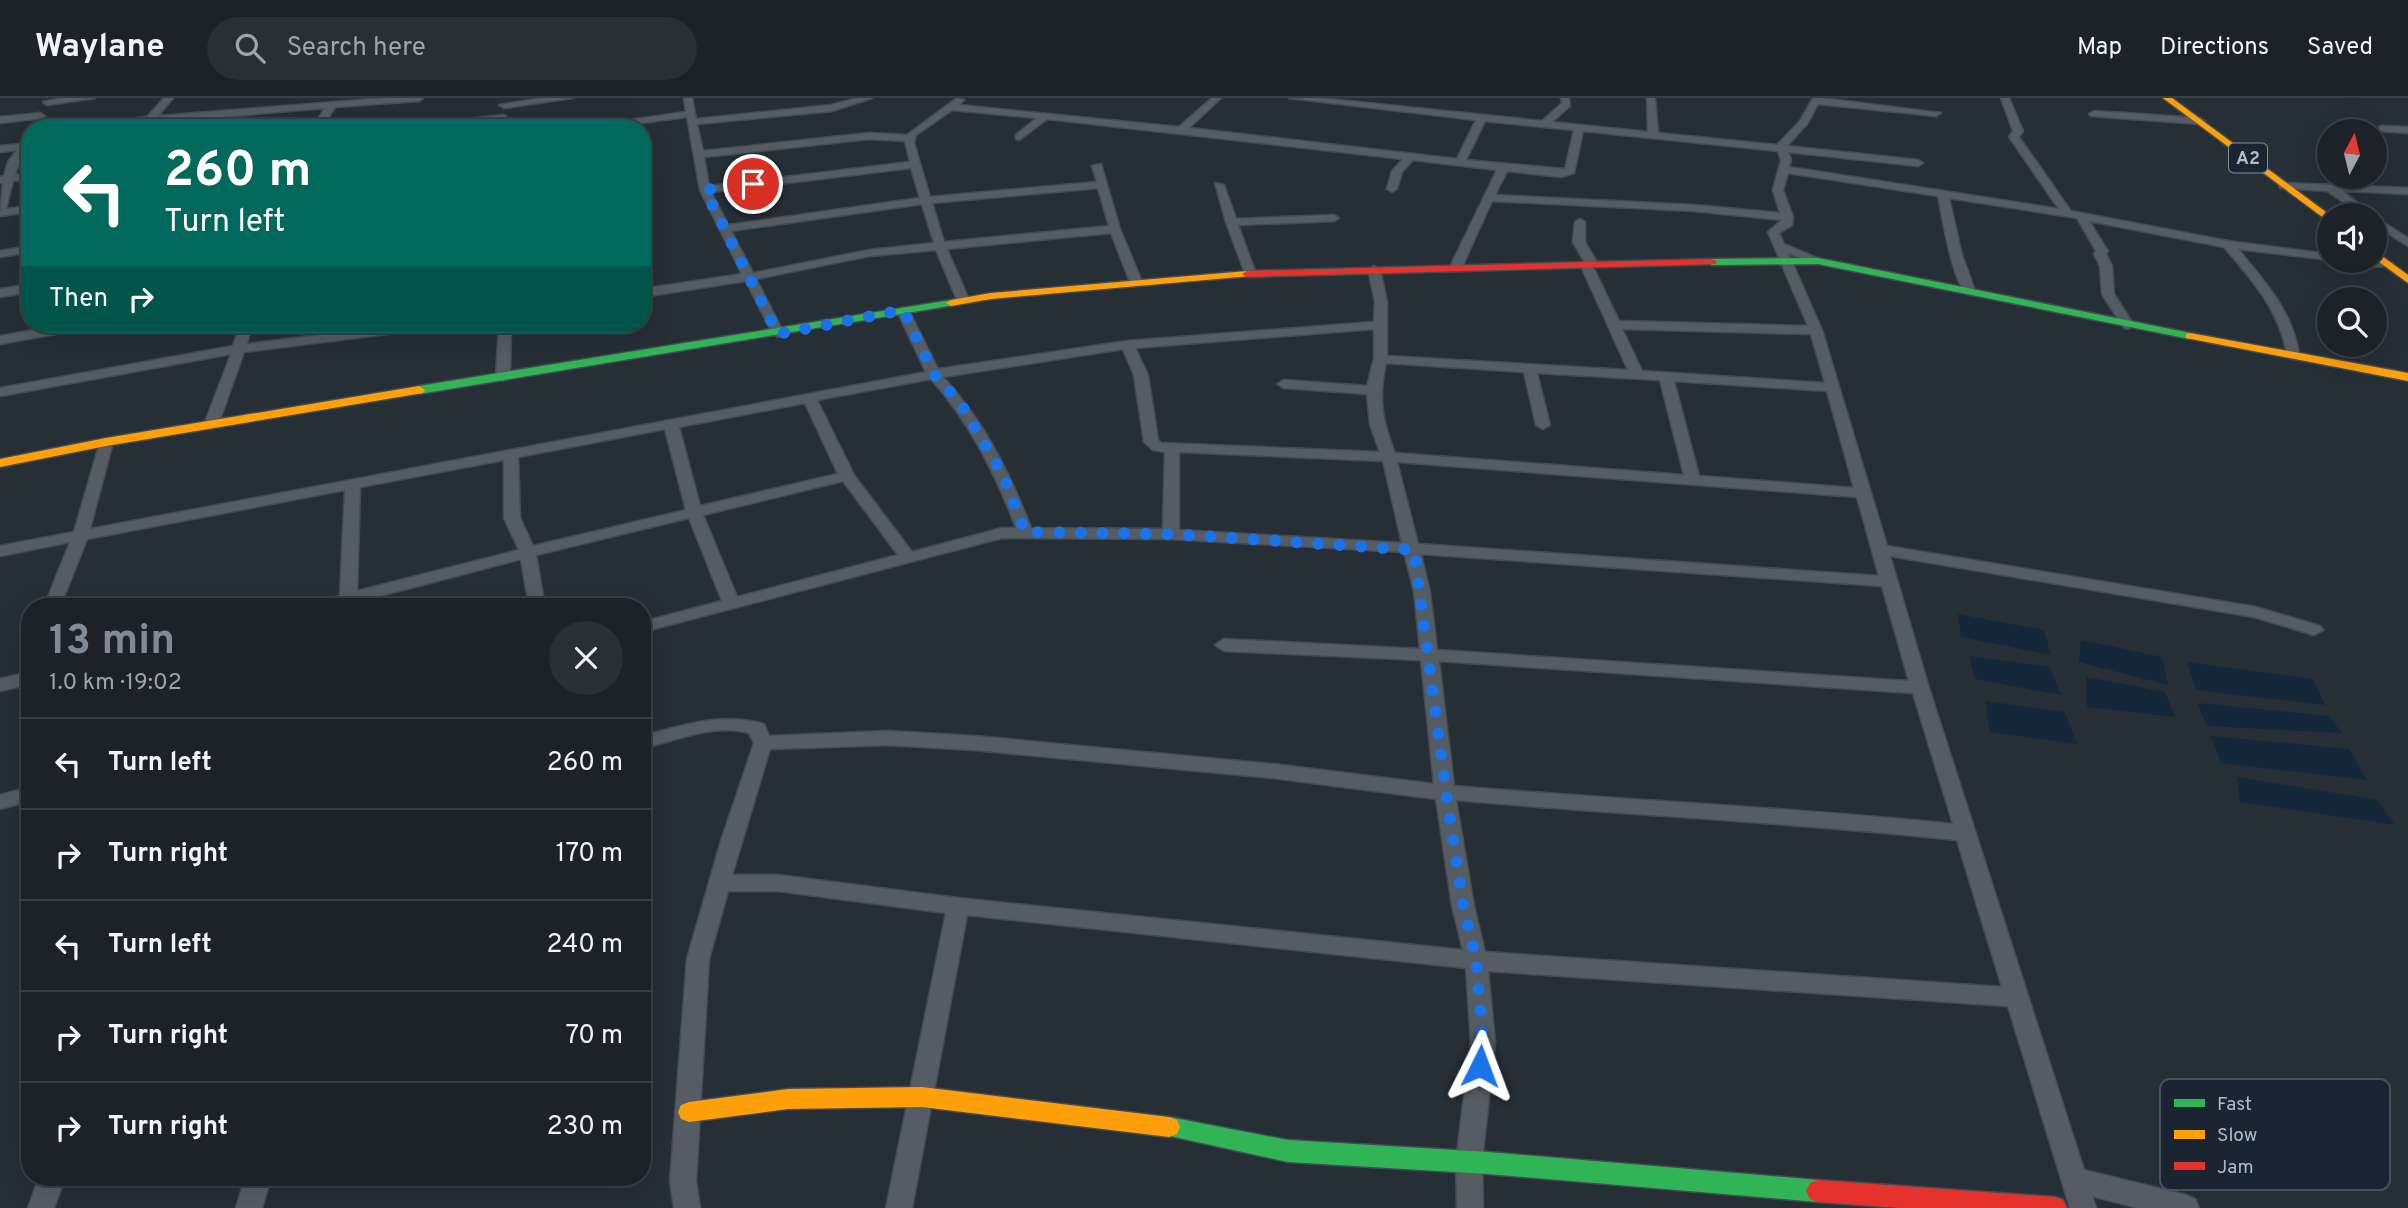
<!DOCTYPE html>
<html lang="en">
<head>
<meta charset="utf-8">
<style>
  body { margin:0; font-family:Overpass,sans-serif; background:#292f34; color:#f1f3f6; height:100vh; display:flex; flex-direction:column; font-size:26px; white-space:nowrap }
  * { box-sizing:border-box; margin:0 }
  p { font-size:23px; color:#a0a4a8 }
  .icon { flex:none; width:38px; height:38px; fill:none; stroke:currentColor; stroke-width:2; stroke-linecap:round; stroke-linejoin:round }
  .map { position:relative; flex:1; overflow:hidden }
  .side { position:absolute; left:21px; top:500px; width:630px; height:588px; display:flex; flex-direction:column; background:#1c2228; border-radius:28px; box-shadow:0 7px 28px #0002,0 0 0 2px #3a3f45 }
  .side>* { flex:none }
  .hud { position:absolute; left:21px; top:21px; width:630px; height:214px; border-radius:28px; box-shadow:0 7px 28px #0002,0 0 0 2px #3a3f45; background:#00695c; color:#fff; overflow:hidden }
  .needle { width:46px; rotate:7deg }
  .controls { position:absolute; left:2317px; top:21px; display:grid; gap:14px }
  .controls a { display:grid; place-items:center; width:70px; height:70px; border-radius:50%; background:#1c2228; box-shadow:0 7px 28px #0002,0 0 0 2px #3a3f45; font-size:35px }
  .pin { position:absolute; display:grid; place-items:center; width:60px; height:60px; color:#fff; margin:-30px; border:4px solid #fff; border-radius:50%; box-shadow:0 2px 7px #0007 }
  .me { position:absolute; width:77px; margin:-38px; rotate:3deg; stroke-linejoin:round; filter:drop-shadow(0 0 5px #0008) }
  .turn { display:flex; align-items:center; gap:24px; height:147px; padding:0 28px; font-size:32px }
  .turn .icon { width:91px; height:91px; stroke-width:2.5 }
  .turn b { display:block; font-size:49px; line-height:60px }
  .then { display:flex; align-items:center; height:66px; padding:0 28px; background:#0003; gap:14px; font-size:26px }
  .round { display:grid; place-items:center; flex:none; width:74px; height:74px; border-radius:37px; background:#292f34 }
  .head { display:flex; align-items:center; justify-content:space-between; height:119px; padding:0 28px }
  h1 { font-size:42px; font-weight:700; line-height:52px; color:#7f8a95 }
  ul { padding:0; list-style:none }
  li { display:flex; align-items:center; gap:21px; height:91px; padding:0 28px; border-top:2px solid #3a3f45 }
  li div { flex:1 }
  li b { display:block; font-size:26px }
  li em { font-style:normal }
  header { display:flex; align-items:center; gap:42px; box-sizing:border-box; height:98px; padding:0 35px; background:#1c2228; border-bottom:2px solid #3a3f45 }
  header strong { font-size:33px }
  nav { display:flex; gap:38px; margin-inline-start:auto; font-size:24px }
  .search { width:490px; height:63px; background:#292f34; display:flex; align-items:center; gap:18px; box-sizing:border-box; padding:0 24px; border-radius:38px; color:#a0a4a8; font-size:26px }
  .map>svg:first-child { display:block }
  .water { fill:#15283a }
  .lines { fill:none; stroke-linecap:round; stroke-linejoin:round }
  .street-casing { stroke:#434b53; stroke-width:3 }
  .fast-casing { stroke:#434b53; stroke-width:3 }
  .slow-casing { stroke:#434b53; stroke-width:3 }
  .jam-casing { stroke:#434b53; stroke-width:3 }
  .street { fill:#565c64; fill-rule:evenodd }
  .fast { fill:#30b455; fill-rule:evenodd }
  .slow { fill:#ff9f0a; fill-rule:evenodd }
  .jam { fill:#e5322d; fill-rule:evenodd }
  .route { stroke:#1a73e8; stroke-width:12; stroke-dasharray:0 21.6 }
  .labels { text-anchor:middle; stroke-width:7; stroke-linejoin:round; paint-order:stroke }
  .shield { fill:#1a2531; stroke:#828e9b; stroke-width:2 }
  .shield-label { font-size:18px; font-weight:bold; fill:#afbbc8 }
  .key { fill:#1a2531; stroke:#47525e; stroke-width:2 }
  .key-label { font-size:19px; fill:#afbbc8 }
</style>
</head>
<body>
<header>
<strong>Waylane</strong>
<div class="search"><svg class="icon" aria-label="search" viewBox="0 0 24 24"><circle cx="10" cy="10" r="6"/><path d="M15 15l6 6"/></svg>Search here</div>
<nav><a>Map</a><a>Directions</a><a>Saved</a></nav>
</header>
<div class="map">
<svg width="2408" height="1110" viewBox="0 0 2408 1110">
  <rect width="100%" height="100%" fill="#262e36"/>
  <g class="water">
    <polygon points="1958,516 2044,532 2051,557 1961,539"/>
    <polygon points="2081,542 2162,559 2168,587 2079,564"/>
    <polygon points="1969,558 2050,569 2061,597 1975,581"/>
    <polygon points="2187,564 2313,581 2325,607 2196,592"/>
    <polygon points="2086,579 2165,594 2175,619 2087,609"/>
    <polygon points="1985,603 2065,614 2077,646 1990,634"/>
    <polygon points="2197,605 2329,618 2342,635 2207,628"/>
    <polygon points="2211,638 2349,651 2367,682 2221,665"/>
    <polygon points="2237,679 2377,702 2395,727 2240,704"/>
  </g>
  <g class="lines">
    <g class="street-casing">
      <g id="street">
        <polygon points="62,0 95,0 47,7 43,4"/>
        <polygon points="164,0 173,0 158,18 385,0 423,0 419,3 335,9 322,30 312,30 325,10 92,30 58,30 147,19"/>
        <polygon points="543,0 572,0 504,10 499,7"/>
        <path d="M684 0H692L696 21 831 7 858 0H872L832 13 697 26 703 53 869 35 907 37 957 0 964 2 959 7 1179 29 1212 0H1221L1189 30 1457 61 1476 22 1289 0H1319L1542 23 1562 5 1561 0H1569L1570 8 1552 24 1648 34 1647 0H1655L1658 35 1777 47 1800 23 1813 0H1821L1941 15 1936 18 1818 6 1807 26 1787 48 1918 62 1923 65 1918 68 1788 54 1791 62 1789 69 2059 111 2009 39 2013 33 2001 0H2009L2023 33 2019 39 2071 113 2228 143 2329 156V162L2238 151C2265 184 2292 212 2299 256L2293 260 2287 256C2279 211 2252 182 2224 149L2089 123 2108 153 2106 156 2112 168 2114 196 2134 227 2128 231 2124 230 2102 196 2100 168 2094 156 2096 153 2077 120 1949 100 1962 157 1975 193 1969 197C1953 190 1942 117 1938 98L1788 75 1783 92 1793 119 1792 127 1779 135 1784 146 1824 163 1818 166 1788 155 1822 232 1887 448 2256 509 2320 528 2323 532 2314 537 2254 519 1890 458 1929 590 2084 1072 2186 1097 2195 1101 2199 1110H2138L2092 1098 2096 1110H2070L2008 908 1488 873 1495 944 1482 1063 1483 1110H1457L1456 1063 1471 944 1466 870 967 817 912 1110H886L946 815 778 793H728L709 861 696 1083 700 1110H674L670 1083 687 861 721 743 754 645 749 635C714 625 676 642 642 651V638C684 627 721 614 764 626L769 638 888 633 974 638 1273 666 1434 686 1421 562 1224 553 1215 547 1224 541 1420 551 1414 494 1404 454 1171 441 1002 440 642 534V524L722 503 689 420 536 457 545 509H529L521 461 357 504 356 509H309L311 505 340 498 345 392 87 441 60 509H44L70 444 0 458V448L74 434 101 341H111L113 344 90 431 926 274 897 213 903 209 909 213 938 271 1127 243 1374 224 1375 204 1368 171 1374 168 1380 171 1387 204V258L1628 272 1580 166 1584 163 1573 144 1575 124 1580 121 1585 124V144L1598 166 1593 169 1619 223 1808 228 1768 134 1782 122 1694 113 1492 103 1462 169 1456 172 1450 169 1497 72 1413 62 1402 74 1397 91 1392 94 1387 91 1392 73 1403 61 1047 21 1019 42 1016 41V37L1037 20 952 12 916 37 914 45 930 99 1097 84 1092 68 1101 66 1120 131 1142 184 1140 186 1130 184 1111 135 947 151 969 202 963 206 957 202 936 152 869 158 756 181 784 235 778 239 772 235 746 183 642 199V191L742 176 700 92 687 19 602 30H573L686 14ZM1485 23 1574 32 1565 71 1466 62ZM1583 33 1778 53 1781 62 1773 92 1780 115 1694 107 1495 97 1507 73 1561 79 1574 75ZM869 41 905 43 910 64 709 88 704 59ZM911 70 920 100 728 127 711 94ZM1098 90 1109 128 944 144 932 105ZM922 106 934 145 869 152 753 175 731 133ZM1374 231V261L1367 288 1284 282 1277 286 1284 290 1367 296 1370 327 1380 354 1161 345 1158 342 1148 277 1135 250ZM1622 231 1811 236 1825 285 1642 273ZM1123 251 1134 277 1144 344 1153 352 1165 354 1163 431 1031 430C1010 375 984 323 943 279ZM1386 265 1524 274 1536 327 1543 331 1550 327 1537 275 1660 282 1684 377 1395 355C1382 322 1378 301 1386 265ZM931 281C970 325 995 375 1016 430H1002L912 454 854 377 817 302ZM1674 283 1827 293 1854 390 1699 378ZM805 305 838 376 700 408 679 329ZM665 331 686 412 533 448 520 420 518 359ZM1179 354 1383 363 1402 445 1179 432ZM504 362V420L519 452 357 493 360 389ZM1397 364 1857 399 1879 478 1418 446ZM843 383 898 457 737 499 703 417ZM1421 456 1882 488 1909 583 1437 552 1430 494ZM1439 563 1913 595 1953 726C1787 709 1620 702 1454 688ZM888 647 974 652 1273 680 1436 701 1452 808 1463 852 958 800 778 777H732L770 651ZM1456 702C1623 717 1791 724 1957 742L2002 889 1485 854 1474 808Z"/>
        <polygon points="2094,13 2200,20 2205,23 2200,26 2091,18 2089,16"/>
        <polygon points="40,15 45,18 43,20 0,25 0,19"/>
        <polygon points="503,17 506,18 506,22 431,30 394,30"/>
        <polygon points="2382,28 2408,29 2408,35 2379,33 2379,29"/>
        <path d="M30 38C30 53 18 62 15 77L30 75V81L13 83 6 111 30 108V114L0 118 3 85H0V79L4 78 8 64 17 52 0 54V48L22 46Z"/>
        <polygon points="1215,85 1224,87 1236,121 1334,117 1339,120 1334,123 1238,127 1256,176 1246,178 1226,124"/>
        <polygon points="2284,85 2408,90 2408,96 2342,93 2374,117 2362,117 2327,93 2280,90 2279,88"/>
        <polygon points="2375,119 2408,140 2408,148 2375,127"/>
        <polygon points="30,148 30,154 0,159 0,153"/>
        <path d="M2375 161 2393 165C2385 171 2365 169 2357 163Z"/>
        <polygon points="30,186 30,194 0,199 0,191"/>
        <polygon points="69,226 94,226 88,230 0,246 0,238"/>
        <polygon points="240,226 252,226 247,246 408,226 441,226 435,230 244,254 218,327 211,331 204,327 231,256 0,298 0,290 233,248"/>
        <polygon points="499,226 511,226 510,279 503,283 496,279"/>
        <polygon points="30,574 30,586 0,593 0,581"/>
        <polygon points="30,689 30,703 0,711 0,697"/>
        <polygon points="39,1080 65,1080 54,1110 28,1110"/>
        <polygon points="245,1080 271,1080 262,1110 236,1110"/>
      </g>
    </g>
    <g class="fast-casing">
      <g id="fast">
        <polygon points="1818,160 2190,235 2196,238 2190,241 1818,166 1712,167 1707,164 1712,161"/>
        <polygon points="951,202 956,205 955,207 419,296 413,292 419,288"/>
        <polygon points="1169,1019 1288,1042 1488,1054 1818,1082 1826,1085 1830,1093 1826,1101 1818,1104 1488,1076 1288,1064 1161,1036 1158,1029 1161,1022"/>
      </g>
    </g>
    <g class="slow-casing">
      <g id="slow">
        <polygon points="2163,0 2172,0 2330,117 2329,124"/>
        <polygon points="2375,153 2408,177 2408,185 2375,161"/>
        <polygon points="1247,173 1252,176 1251,178 991,201 951,208 946,205 951,202 991,195"/>
        <polygon points="2190,235 2408,275 2408,283 2186,240 2186,236"/>
        <polygon points="419,288 425,292 423,295 106,348 0,369 0,361 106,340"/>
        <polygon points="922,989 1169,1019 1177,1022 1180,1029 1177,1036 1169,1039 922,1009 788,1011 689,1024 681,1021 678,1014 681,1007 689,1004 788,991"/>
      </g>
    </g>
    <g class="jam-casing">
      <g id="jam">
        <polygon points="1712,161 1717,164 1716,166 1247,179 1242,176 1247,173"/>
        <polygon points="1818,1082 2055,1099 2063,1102 2067,1110 1900,1110 1818,1104 1810,1101 1806,1093 1810,1085"/>
      </g>
    </g>
    <use href="#street" class="street"/>
    <use href="#fast" class="fast"/>
    <use href="#slow" class="slow"/>
    <use href="#jam" class="jam"/>
  </g>
  <g class="lines">
    <polyline class="route" points="753,86 705,92 778,236 903,212 934,276 960,305 1003,377 1025,434 1171,436 1414,452 1446,694 1463,808 1476,861 1483,944 1480,968"/>
  </g>
  <g class="labels">
    <rect class="shield" x="2229" y="45.5" width="38" height="29" rx="5"/>
    <g class="shield-label">
      <text x="2248" y="66">A2</text>
    </g>
  </g>
  <rect x="2160" y="981" width="230" height="111" rx="10" class="key"/>
  <rect x="2174" y="1001" width="31" height="8" fill="#30b455"/>
  <rect x="2174" y="1032" width="31" height="9" fill="#ff9f0a"/>
  <rect x="2174" y="1064" width="31" height="8" fill="#e5322d"/>
  <g class="key-label">
    <text x="2217" y="1012">Fast</text>
    <text x="2217" y="1043">Slow</text>
    <text x="2217" y="1075">Jam</text>
  </g>
</svg>
<div class="controls">
<a><svg class="needle" viewBox="-14 -14 28 28"><path d="M0-13l5 13h-10z" fill="#e53935"/><path d="M0 13l5-13h-10z" fill="#a0a4a8"/></svg></a>
<a><svg class="icon" aria-label="sound" viewBox="0 0 24 24"><path d="M4 9h4l5-4v14l-5-4H4zM17 9q2 3 0 6"/></svg></a>
<a><svg class="icon" aria-label="search" viewBox="0 0 24 24"><circle cx="10" cy="10" r="6"/><path d="M15 15l6 6"/></svg></a>
</div>
<div class="pin" style="left:753px;top:86px;background:#d93025"><svg class="icon" aria-label="arrive" viewBox="0 0 24 24"><path d="M6 21V4h12l-3 4 3 4H6"/></svg></div>
<svg class="me" style="left:1480px;top:968px" viewBox="-20 -20 40 40"><path d="M0-17L14 15 0 8-14 15z" fill="#1a73e8" stroke="#fff" stroke-width="4"/></svg>
<div class="hud">
<div class="turn"><svg class="icon" aria-label="left" viewBox="0 0 24 24"><path d="M17 20v-9H6M10 6l-5 5 5 5"/></svg><div><b>260 m</b>Turn left</div></div>
<div class="then">Then<svg class="icon" aria-label="right" viewBox="0 0 24 24"><path d="M7 20v-9h11M14 6l5 5-5 5"/></svg></div>
</div>
<section class="side">
<div class="head"><div><h1>13 min</h1><p>1.0 km · 19:02</p></div><a class="round"><svg class="icon" aria-label="close" viewBox="0 0 24 24"><path d="M6 6l12 12M18 6L6 18"/></svg></a></div>
<ul>
<li><svg class="icon" aria-label="left" viewBox="0 0 24 24"><path d="M17 20v-9H6M10 6l-5 5 5 5"/></svg><div><b>Turn left</b></div><em>260 m</em></li>
<li><svg class="icon" aria-label="right" viewBox="0 0 24 24"><path d="M7 20v-9h11M14 6l5 5-5 5"/></svg><div><b>Turn right</b></div><em>170 m</em></li>
<li><svg class="icon" aria-label="left" viewBox="0 0 24 24"><path d="M17 20v-9H6M10 6l-5 5 5 5"/></svg><div><b>Turn left</b></div><em>240 m</em></li>
<li><svg class="icon" aria-label="right" viewBox="0 0 24 24"><path d="M7 20v-9h11M14 6l5 5-5 5"/></svg><div><b>Turn right</b></div><em>70 m</em></li>
<li><svg class="icon" aria-label="right" viewBox="0 0 24 24"><path d="M7 20v-9h11M14 6l5 5-5 5"/></svg><div><b>Turn right</b></div><em>230 m</em></li>
</ul>
</section>
</div>
</body>
</html>
